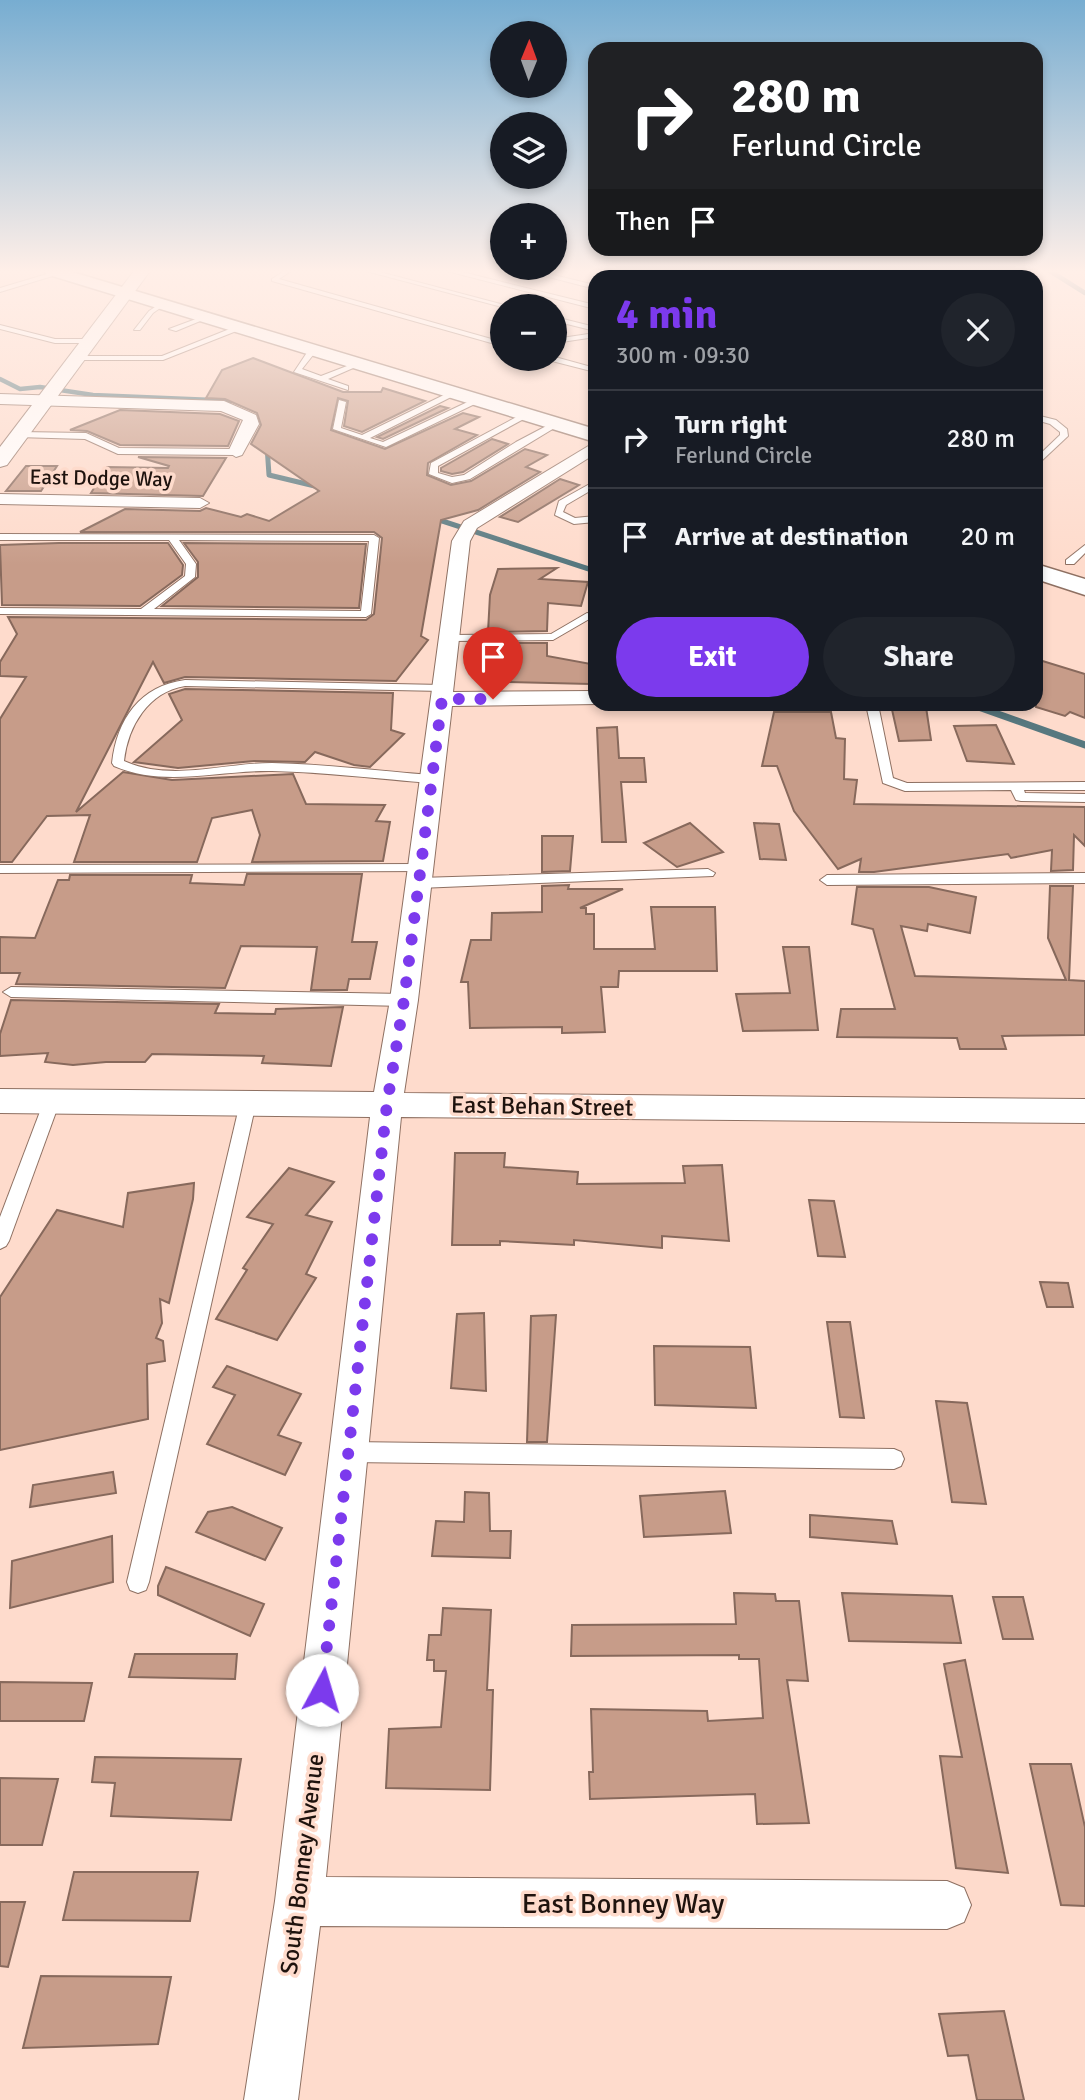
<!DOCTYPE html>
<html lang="en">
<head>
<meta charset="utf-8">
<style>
  body { margin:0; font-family:Signika,sans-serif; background:#20242c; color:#f1f3f6; height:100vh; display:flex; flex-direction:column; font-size:26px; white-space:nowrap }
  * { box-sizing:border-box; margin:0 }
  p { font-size:23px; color:#9ea1a6 }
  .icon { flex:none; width:38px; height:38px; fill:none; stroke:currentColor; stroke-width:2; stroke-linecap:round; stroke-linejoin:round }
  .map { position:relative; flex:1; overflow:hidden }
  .drawer { position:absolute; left:588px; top:270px; width:455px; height:441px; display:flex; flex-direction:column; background:#171b24; border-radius:21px; box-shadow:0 4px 10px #0003 }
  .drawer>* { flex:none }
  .top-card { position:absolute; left:588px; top:42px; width:455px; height:214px; border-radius:21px; box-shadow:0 4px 10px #0003; background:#202124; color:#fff; overflow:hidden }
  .needle { width:46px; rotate:1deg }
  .controls { position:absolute; left:490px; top:21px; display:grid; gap:14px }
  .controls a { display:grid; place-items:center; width:77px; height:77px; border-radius:50%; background:#171b24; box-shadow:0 4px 10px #0003; font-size:35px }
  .pin { position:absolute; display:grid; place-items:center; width:60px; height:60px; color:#fff; margin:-72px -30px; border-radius:50% 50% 50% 0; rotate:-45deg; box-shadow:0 0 7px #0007 }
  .pin .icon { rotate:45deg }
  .me { position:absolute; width:77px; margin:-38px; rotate:6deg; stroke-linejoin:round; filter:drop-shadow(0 0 5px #0008) }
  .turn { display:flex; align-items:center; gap:24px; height:147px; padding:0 28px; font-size:32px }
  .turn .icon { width:91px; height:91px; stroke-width:2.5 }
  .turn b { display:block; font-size:49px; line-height:60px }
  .then { display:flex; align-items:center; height:66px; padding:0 28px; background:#0003; gap:14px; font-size:26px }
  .round { display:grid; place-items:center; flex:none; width:74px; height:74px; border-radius:37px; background:#20242c }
  .summary { display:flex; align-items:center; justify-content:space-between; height:119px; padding:0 28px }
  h1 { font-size:42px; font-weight:700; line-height:52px; color:#7c3aed }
  .button { display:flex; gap:14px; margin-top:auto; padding:14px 28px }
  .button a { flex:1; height:80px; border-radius:42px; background:#7c3aed; color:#fff; font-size:28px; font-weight:700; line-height:80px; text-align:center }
  .button a+a { background:#20242c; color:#f1f3f6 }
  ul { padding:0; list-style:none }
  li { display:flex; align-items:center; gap:21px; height:98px; padding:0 28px; border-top:2px solid #363941 }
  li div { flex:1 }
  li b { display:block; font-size:26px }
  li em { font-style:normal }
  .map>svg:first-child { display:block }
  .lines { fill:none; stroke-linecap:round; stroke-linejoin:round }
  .stream-far2 { stroke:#57787f; stroke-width:4.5 }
  .stream-far1 { stroke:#57787f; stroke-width:5 }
  .stream { stroke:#57787f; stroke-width:7 }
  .building { fill:#c79c89; stroke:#87695c; stroke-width:2 }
  .service-casing { stroke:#8e7062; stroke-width:2 }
  .minor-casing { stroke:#8e7062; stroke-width:2 }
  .tertiary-casing { stroke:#8e7062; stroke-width:2 }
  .secondary-casing { stroke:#8e7062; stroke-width:3 }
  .service { fill:#fff; fill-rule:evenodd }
  .minor { fill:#fff; fill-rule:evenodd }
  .tertiary { fill:#fff; fill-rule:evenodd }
  .secondary { fill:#fff; fill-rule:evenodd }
  .route { stroke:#7c3aed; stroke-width:12; stroke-dasharray:0 21.6 }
  .labels { text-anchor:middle; stroke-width:7; stroke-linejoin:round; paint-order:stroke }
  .far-street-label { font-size:21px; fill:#1f130e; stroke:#fedbcc }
  .street-label { font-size:24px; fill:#1f130e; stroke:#fedbcc }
  .near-street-label { font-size:28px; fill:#1f130e; stroke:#fedbcc }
</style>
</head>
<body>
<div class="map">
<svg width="1085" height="2100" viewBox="0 0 1085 2100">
  <rect width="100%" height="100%" fill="#fedbcc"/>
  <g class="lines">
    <g class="stream-far2">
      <polyline points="1050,271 1085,293"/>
      <polyline points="0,379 20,389 40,387 93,395 237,401"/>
    </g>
    <g class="stream-far1">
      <polyline points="267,446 269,475 319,487"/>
      <polyline points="430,517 595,571"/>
    </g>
    <polyline class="stream" points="970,704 1085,745"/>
  </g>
  <g class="building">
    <polygon points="253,358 343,392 381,392 383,388 425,401 362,432 344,426 348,401 338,398 331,430 385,449 463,413 479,417 455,429 477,435 428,463 427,475 451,485 471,481 525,449 547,455 526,467 540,472 478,510 441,520 421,636 428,640 396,681 185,677 164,683 153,662 76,812 123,772 172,780 293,774 306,804 385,805 376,821 390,822 383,861 252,862 260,835 252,810 212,818 197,862 74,862 90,815 47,816 12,862 0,862 0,719 26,677 0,676 0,662 17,634 8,617 366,620 374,614 382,538 374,532 80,532 125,509 200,511 206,508 241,517 247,514 269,521 319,491 251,444 261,425 257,413 225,399 206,398 222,370"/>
    <polygon points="440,406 448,408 383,439 377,437"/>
    <polygon points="120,410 220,414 239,421 228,446 120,445 87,431 70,430"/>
    <polygon points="492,439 508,444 463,472 452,474 441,471 441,468"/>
    <polygon points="138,457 226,458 203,496 91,493 107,467 168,468 169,466"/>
    <polygon points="26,466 57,466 41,491 6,491"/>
    <polygon points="560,479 579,485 518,522 500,517"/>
    <polygon points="59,543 168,543 183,565 182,575 140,606 2,605 0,545"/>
    <polygon points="184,543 366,544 359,608 162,606 198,577 198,562"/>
    <polygon points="557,568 540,579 588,582 581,606 548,603 547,631 488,632 490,595 498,569"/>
    <polygon points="506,643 547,643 547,656 591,664 590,684 503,682"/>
    <polygon points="1036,659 1085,674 1085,718 1070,712 1065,716 1036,707"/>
    <polygon points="185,689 393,693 391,730 404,734 370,767 354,765 315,752 305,762 254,761 178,768 134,762 182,720 169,694"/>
    <polygon points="891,705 926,707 931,740 899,741"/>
    <polygon points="774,712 831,712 836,738 845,739 844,779 857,780 854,804 1085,807 1085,846 1074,835 1073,870 1051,871 1052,850 1011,858 1008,854 874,872 859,872 861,859 838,869 794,811 777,766 762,766"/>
    <polygon points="996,725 1014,764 967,761 954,726"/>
    <polygon points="617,727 619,758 644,758 646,782 621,782 626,842 602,842 597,728"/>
    <polygon points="690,823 723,852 677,867 644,843"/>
    <polygon points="754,823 779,824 786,860 760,859"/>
    <polygon points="542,836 573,836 570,871 542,872"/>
    <polygon points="247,874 362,874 352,942 377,942 370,979 349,979 347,990 311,990 317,947 241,946 225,988 16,984 20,973 0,973 0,937 35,938 58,880 69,880 70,875 192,875 190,883 244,885"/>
    <polygon points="569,885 568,889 623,889 580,908 586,908 586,914 594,914 594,949 655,949 651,907 715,907 717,971 619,971 618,987 601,987 605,1032 562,1033 562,1027 470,1028 468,982 461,982 471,940 491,940 492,913 542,912 542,886"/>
    <polygon points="1050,886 1073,886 1069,980 1085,981 1085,1035 1002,1036 1006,1049 960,1049 957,1038 837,1037 841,1009 895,1009 873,929 852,924 857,887 929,887 976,897 970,933 928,924 927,931 901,926 915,976 1066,980 1048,938"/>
    <polygon points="783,947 809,947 818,1030 743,1031 736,994 790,993"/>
    <polygon points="11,1000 219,1004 215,1013 275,1014 276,1009 343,1007 331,1066 262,1063 264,1056 152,1054 145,1062 106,1062 73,1065 45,1062 48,1053 0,1056 0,1034"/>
    <polygon points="455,1153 505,1153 504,1167 578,1172 577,1184 685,1183 683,1166 722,1165 729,1241 662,1236 662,1248 574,1240 574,1245 500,1241 500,1245 452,1245"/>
    <polygon points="289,1168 334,1182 306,1215 332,1222 306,1274 316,1278 277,1340 216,1319 247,1270 243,1268 273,1224 247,1217"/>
    <polygon points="194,1183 193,1199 169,1303 160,1299 162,1323 156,1338 163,1341 165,1361 147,1364 148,1419 0,1450 0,1297 57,1210 123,1227 128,1193"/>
    <polygon points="809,1200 834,1201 845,1257 818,1256"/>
    <polygon points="1040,1282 1068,1283 1073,1307 1047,1307"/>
    <polygon points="484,1313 486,1391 451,1388 457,1314"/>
    <polygon points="556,1315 547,1442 527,1442 531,1316"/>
    <polygon points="827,1322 850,1322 864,1418 840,1417"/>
    <polygon points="654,1346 750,1347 756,1408 655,1405"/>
    <polygon points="227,1366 301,1394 278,1435 301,1443 285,1475 207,1444 235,1395 213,1387"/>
    <polygon points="936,1401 967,1403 986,1504 952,1502"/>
    <polygon points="113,1472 116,1493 30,1507 33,1485"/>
    <polygon points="725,1491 731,1533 644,1537 640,1496"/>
    <polygon points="465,1492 489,1493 490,1531 511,1531 510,1558 432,1556 436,1521 464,1522"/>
    <polygon points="232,1507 282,1528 265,1560 196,1532 208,1512"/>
    <polygon points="810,1515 892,1521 897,1544 810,1537"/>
    <polygon points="112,1536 113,1582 10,1608 12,1561"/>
    <polygon points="166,1567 264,1604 250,1636 158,1595 158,1586"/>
    <polygon points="734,1593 775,1594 776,1601 799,1601 808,1681 787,1680 809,1823 757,1824 755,1794 590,1799 589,1772 593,1772 591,1709 707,1711 708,1721 763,1718 759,1659 739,1659 739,1655 571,1656 572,1625 736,1624"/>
    <polygon points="842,1593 952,1596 961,1643 849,1641"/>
    <polygon points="993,1597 1023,1597 1033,1639 1003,1639"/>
    <polygon points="443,1608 491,1610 487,1690 493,1690 490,1790 386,1788 389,1729 441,1727 446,1671 434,1671 434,1660 427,1660 429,1635 441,1635"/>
    <polygon points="135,1654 237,1654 235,1679 129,1677"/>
    <polygon points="965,1660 1008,1873 956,1868 940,1756 962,1757 944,1664"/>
    <polygon points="0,1682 92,1683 84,1721 0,1721"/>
    <polygon points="95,1757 241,1759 231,1820 111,1816 115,1783 92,1782"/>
    <polygon points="1030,1764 1071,1764 1085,1827 1085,1906 1061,1905"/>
    <polygon points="0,1778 58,1779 42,1845 0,1845"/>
    <polygon points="74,1872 198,1872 190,1921 63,1920"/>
    <polygon points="0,1902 25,1902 8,1967 0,1966"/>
    <polygon points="41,1976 171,1977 158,2044 23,2048"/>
    <polygon points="1004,2011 1024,2100 977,2100 968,2055 948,2056 939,2014"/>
  </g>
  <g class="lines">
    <g class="service-casing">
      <g id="service">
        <polygon points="57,271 59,274 0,292 0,288"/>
        <polygon points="284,271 291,271 279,279 502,342 502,346 272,281 272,279"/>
        <polygon points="366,271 376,271 508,306 502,307"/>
        <polygon points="447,271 458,271 595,305 595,309"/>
        <polygon points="526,271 537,271 595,285 595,289"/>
        <polygon points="604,271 616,271 634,276 624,276"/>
        <polygon points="685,271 697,271 716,276 706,276"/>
        <polygon points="762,271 775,271 794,276 783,276"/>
        <polygon points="841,271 854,271 874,276 863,276"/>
        <polygon points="921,271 934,271 954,276 943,276"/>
        <polygon points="976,271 983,271 990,276 983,276"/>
        <polygon points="161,303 166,304 153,313 140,330 134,330 149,311"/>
        <polygon points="204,316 210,317 176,331 169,329"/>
        <polygon points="555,317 595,327 595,331 555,321"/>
        <polygon points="0,325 55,339 87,339 91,341 87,343 55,343 0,329"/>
        <polygon points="237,326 244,328 163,360 75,360 71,358 75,356 162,356"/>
        <polygon points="595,333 595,337 555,343 555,339"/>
        <polygon points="310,348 317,350 302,369 321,376 360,361 360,365 328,379 348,386 348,390 294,372"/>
        <polygon points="555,357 595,368 595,372 552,361"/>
        <polygon points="452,391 459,393 370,438 383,442 476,398 483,400 386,447 333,429 339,400 346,402 341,428 362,435"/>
        <polygon points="524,413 531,415 438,466 438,473 452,477 464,475 516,442 554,422 561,424 470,479 452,483 429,474 431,463"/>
        <polygon points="1036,415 1056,420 1067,429 1068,436 1036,466 1036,458 1060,435 1060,432 1050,424 1036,420"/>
        <polygon points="20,432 86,433 119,448 236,449 240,452 236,455 118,454 85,439 17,437 16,435"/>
        <polygon points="595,481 595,488 566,505 563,512 575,518 595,516 595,522 574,524 555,515 559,501"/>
        <path d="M0 534 374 535 379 538 371 614 366 617 0 614V608L141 609 185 576 186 564 169 540H0ZM179 540 369 541 361 611 154 609 195 577 196 564Z"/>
        <polygon points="1085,545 1085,553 1074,564 1066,564 1066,560"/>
        <polygon points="587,613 591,614 591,618 553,640 449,641 444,638 449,635 551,634"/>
        <path d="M185 680 443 685 449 688 443 691 185 686C148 692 128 726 124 761 170 782 224 763 272 763 326 764 379 771 432 775L438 779 432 783C379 779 325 772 272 771 218 770 165 788 114 766L112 763C117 719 140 686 185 680Z"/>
        <polygon points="873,705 879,709 893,778 907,783 1085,782 1085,790 1024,790 1025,793 1085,794 1085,802 1021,801 1016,800 1011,790 905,791 883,783 867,709"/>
        <polygon points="420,864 427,868 425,871 0,873 0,865"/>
        <polygon points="708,869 715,873 713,876 419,888 412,883 419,878"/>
        <polygon points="1085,873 1085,883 827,885 820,880 827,875"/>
        <polygon points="11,987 404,994 412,1000 404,1006 11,997 3,992"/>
        <polygon points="52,1095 58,1096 60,1101 9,1241 6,1246 0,1249 0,1217 44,1101 46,1096"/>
        <polygon points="248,1097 254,1098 256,1103 149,1582 146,1590 138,1593 130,1590 127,1582 240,1103 242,1098"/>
        <polygon points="349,1442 894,1449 901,1452 904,1459 901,1466 894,1469 349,1462 342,1459 339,1452 342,1445"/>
      </g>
    </g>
    <g class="minor-casing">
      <g id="minor">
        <polygon points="0,394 224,401 256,415 259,424 242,455 236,457 228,452 243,420 221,411 0,404"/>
        <polygon points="595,442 595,454 477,528 470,541 453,692 595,691 595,704 599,704 452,706 418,1000 404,1093 1085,1099 1085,1123 401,1117 326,1877 947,1881 964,1888 971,1905 964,1922 947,1929 320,1926 298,2100 244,2100 275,1901 370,1117 0,1113 0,1089 374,1092 390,1000 452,541 464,521"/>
        <polygon points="0,494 200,498 209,503 200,508 0,504"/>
      </g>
    </g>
    <g class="tertiary-casing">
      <polygon id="tertiary" points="134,271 150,271 7,465 0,467 0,447"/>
    </g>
    <g class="secondary-casing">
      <g id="secondary">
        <polygon points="44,271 69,271 595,429 595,442 46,274"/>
        <polygon points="1036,564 1085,579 1085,595 1036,579"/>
      </g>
    </g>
    <use href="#service" class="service"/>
    <use href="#minor" class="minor"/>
    <use href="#tertiary" class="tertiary"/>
    <use href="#secondary" class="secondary"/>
  </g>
  <linearGradient id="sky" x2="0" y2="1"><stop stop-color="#77add1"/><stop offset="0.48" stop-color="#ffefe8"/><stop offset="1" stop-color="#ffefe8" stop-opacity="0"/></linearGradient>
  <rect width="1085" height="565" fill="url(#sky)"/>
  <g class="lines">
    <polyline class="route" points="322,1690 387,1104 404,1000 442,699 493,699"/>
  </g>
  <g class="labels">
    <g class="far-street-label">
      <text transform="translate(101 478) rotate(1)" y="7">East Dodge Way</text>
    </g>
    <g class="street-label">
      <text transform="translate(542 1106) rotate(1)" y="8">East Behan Street</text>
      <text transform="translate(302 1864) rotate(-83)" y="8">South Bonney Avenue</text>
    </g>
    <g class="near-street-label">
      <text x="623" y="1913">East Bonney Way</text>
    </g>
  </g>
</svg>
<div class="controls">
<a><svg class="needle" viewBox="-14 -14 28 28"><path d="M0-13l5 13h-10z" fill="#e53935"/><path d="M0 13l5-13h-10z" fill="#9ea1a6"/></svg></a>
<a><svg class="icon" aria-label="layers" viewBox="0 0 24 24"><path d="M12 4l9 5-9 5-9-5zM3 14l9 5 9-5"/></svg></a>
<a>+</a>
<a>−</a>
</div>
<div class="pin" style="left:493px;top:699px;background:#d93025"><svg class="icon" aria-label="arrive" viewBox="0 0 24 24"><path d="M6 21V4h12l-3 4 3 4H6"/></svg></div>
<svg class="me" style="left:322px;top:1690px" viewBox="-20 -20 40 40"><circle r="19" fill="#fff"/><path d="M0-13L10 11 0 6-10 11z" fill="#7c3aed"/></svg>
<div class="top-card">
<div class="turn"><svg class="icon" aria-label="right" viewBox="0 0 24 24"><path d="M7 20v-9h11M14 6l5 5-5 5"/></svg><div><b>280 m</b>Ferlund Circle</div></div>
<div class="then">Then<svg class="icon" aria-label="arrive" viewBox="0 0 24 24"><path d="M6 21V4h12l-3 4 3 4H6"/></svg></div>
</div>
<section class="drawer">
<div class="summary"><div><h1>4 min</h1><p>300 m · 09:30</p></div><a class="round"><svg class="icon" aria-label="close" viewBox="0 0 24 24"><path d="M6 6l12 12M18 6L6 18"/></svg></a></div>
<ul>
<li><svg class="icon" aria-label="right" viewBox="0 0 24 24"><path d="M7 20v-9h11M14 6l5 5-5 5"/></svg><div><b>Turn right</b><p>Ferlund Circle</p></div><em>280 m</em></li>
<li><svg class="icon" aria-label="arrive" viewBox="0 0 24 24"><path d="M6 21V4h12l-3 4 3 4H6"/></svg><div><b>Arrive at destination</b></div><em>20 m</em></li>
</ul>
<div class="button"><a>Exit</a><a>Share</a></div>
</section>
</div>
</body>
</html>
